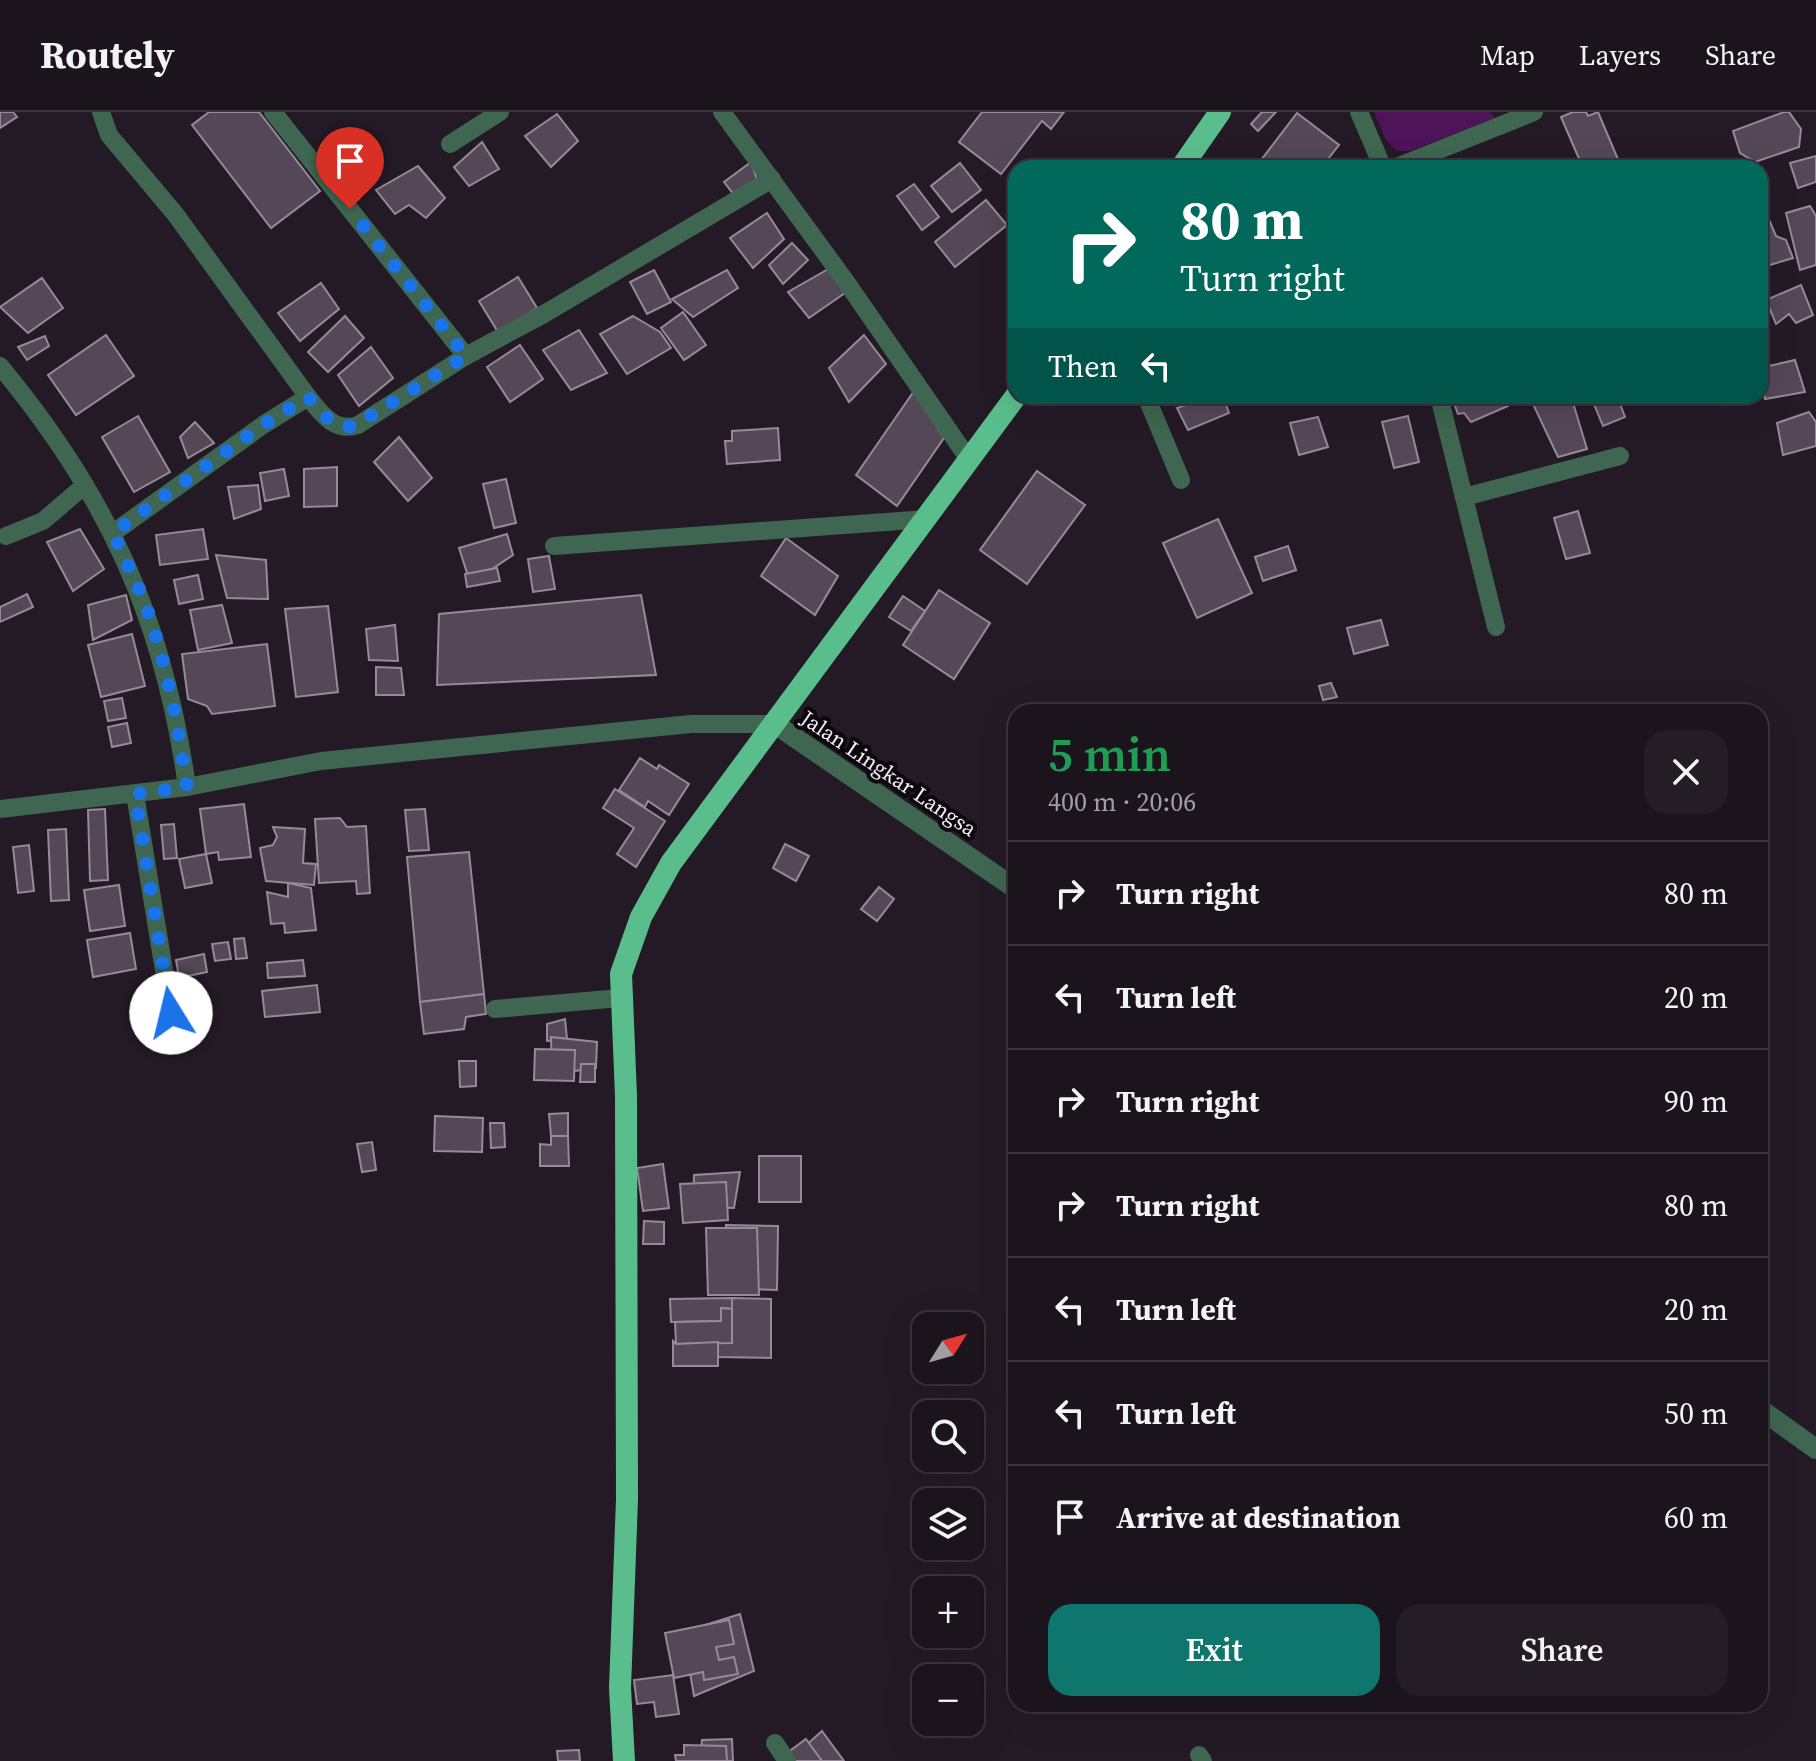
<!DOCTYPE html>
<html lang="en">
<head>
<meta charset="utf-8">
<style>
  body { margin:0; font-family:"Source Serif 4",serif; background:#241d25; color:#f1f3f6; height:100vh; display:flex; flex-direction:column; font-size:30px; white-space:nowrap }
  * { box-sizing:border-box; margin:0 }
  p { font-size:26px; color:#a09ea3 }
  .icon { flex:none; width:44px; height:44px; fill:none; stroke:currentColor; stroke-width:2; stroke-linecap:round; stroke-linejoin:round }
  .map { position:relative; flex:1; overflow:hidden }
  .sheet { position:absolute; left:1008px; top:592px; width:760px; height:1008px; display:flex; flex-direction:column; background:#1b141c; border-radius:24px; box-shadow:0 8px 32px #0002,0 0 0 2px #39333b }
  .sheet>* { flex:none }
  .banner { position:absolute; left:1008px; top:48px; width:760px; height:244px; border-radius:24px; box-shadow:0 8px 32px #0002,0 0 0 2px #39333b; background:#00695c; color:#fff; overflow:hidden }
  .needle { width:52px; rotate:53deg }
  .fabs { position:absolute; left:912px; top:1200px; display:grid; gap:16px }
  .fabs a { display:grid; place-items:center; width:72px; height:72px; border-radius:16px; background:#1b141c; box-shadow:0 8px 32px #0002,0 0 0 2px #39333b; font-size:40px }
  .pin { position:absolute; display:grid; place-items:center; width:68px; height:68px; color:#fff; margin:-82px -34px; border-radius:50% 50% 50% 0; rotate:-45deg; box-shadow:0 0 8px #0007 }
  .pin .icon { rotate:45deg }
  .me { position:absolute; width:88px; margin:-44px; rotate:351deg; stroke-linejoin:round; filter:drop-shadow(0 0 6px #0008) }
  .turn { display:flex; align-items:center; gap:28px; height:168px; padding:0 40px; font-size:36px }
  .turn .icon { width:104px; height:104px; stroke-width:2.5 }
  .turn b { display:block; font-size:56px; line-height:68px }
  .then { display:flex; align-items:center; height:76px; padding:0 40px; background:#0003; gap:16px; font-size:30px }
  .round { display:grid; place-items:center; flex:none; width:84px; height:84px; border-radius:24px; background:#241d25 }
  .summary { display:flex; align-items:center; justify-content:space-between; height:136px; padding:0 40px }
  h1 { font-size:48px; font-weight:600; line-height:60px; color:#1e9e55 }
  .primary-button { display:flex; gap:16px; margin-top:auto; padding:16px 40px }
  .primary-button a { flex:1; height:92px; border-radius:24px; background:#0f766e; color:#fff; font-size:32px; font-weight:600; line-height:92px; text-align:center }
  .primary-button a+a { background:#241d25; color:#f1f3f6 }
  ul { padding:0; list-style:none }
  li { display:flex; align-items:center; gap:24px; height:104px; padding:0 40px; border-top:2px solid #39333b }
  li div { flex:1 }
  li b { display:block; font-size:30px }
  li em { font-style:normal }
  header { display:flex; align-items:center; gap:48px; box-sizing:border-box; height:112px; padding:0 40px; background:#1b141c; border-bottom:2px solid #39333b }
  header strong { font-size:38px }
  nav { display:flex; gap:44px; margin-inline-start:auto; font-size:28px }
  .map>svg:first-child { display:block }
  .green { fill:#4f135a }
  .building { fill:#544856; stroke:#968998; stroke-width:2 }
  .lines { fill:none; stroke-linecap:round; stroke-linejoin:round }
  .minor { stroke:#3e6650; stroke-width:18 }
  .tertiary { stroke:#3e6650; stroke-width:20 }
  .trunk { stroke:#5abe8c; stroke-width:22 }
  .route { stroke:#1a73e8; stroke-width:14; stroke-dasharray:0 25.2 }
  .labels { text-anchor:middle; stroke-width:8; stroke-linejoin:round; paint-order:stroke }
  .street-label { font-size:22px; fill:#f3ecf4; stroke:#0b070b }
</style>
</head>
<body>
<header>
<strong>Routely</strong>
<nav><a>Map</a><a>Layers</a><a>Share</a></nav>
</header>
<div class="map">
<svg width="1816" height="1649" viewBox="0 0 1816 1649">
  <rect width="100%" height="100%" fill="#241a26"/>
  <polygon class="green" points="1374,0 1490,0 1495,6 1410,39 1397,39 1386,28"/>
  <g class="building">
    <polygon points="0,0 13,0 17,5 0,16"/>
    <polygon points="209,0 259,0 320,79 271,116 192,13"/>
    <polygon points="982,0 1064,0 1051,17 1042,9 1001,62 959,30"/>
    <polygon points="1262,0 1276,0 1258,19 1251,12"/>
    <polygon points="1573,0 1586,0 1588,4 1598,0 1620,52 1612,56 1583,56 1561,5"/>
    <polygon points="1784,0 1789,0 1801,17 1799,35 1755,50 1740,41 1733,19"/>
    <polygon points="1297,1 1339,33 1321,56 1255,56"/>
    <polygon points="557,2 578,29 551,55 525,24"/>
    <polygon points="482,30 499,57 469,74 454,55"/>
    <polygon points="1816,44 1816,70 1798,76 1790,51"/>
    <polygon points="751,50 757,67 734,83 724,70"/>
    <polygon points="960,51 981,78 952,100 931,74"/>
    <polygon points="418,54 445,86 426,106 409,93 395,102 376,78"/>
    <polygon points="914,72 939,105 922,118 897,84"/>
    <polygon points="986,88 1007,113 955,155 935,130"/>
    <polygon points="1810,94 1816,104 1816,153 1800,158 1786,101"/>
    <polygon points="767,101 784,127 753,156 730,126"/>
    <polygon points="1767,103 1776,124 1786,128 1793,146 1760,156 1760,105"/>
    <polygon points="792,131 808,148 783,172 769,153"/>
    <polygon points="830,156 845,181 809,206 788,180"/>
    <polygon points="654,158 671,190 647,202 630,170"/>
    <polygon points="727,158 738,176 693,205 672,187"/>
    <polygon points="518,165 537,196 498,220 479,189"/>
    <polygon points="42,166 63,196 28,221 0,195"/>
    <polygon points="321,171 339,197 300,229 278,201"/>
    <polygon points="1801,173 1813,203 1796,211 1789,202 1776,212 1766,188"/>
    <polygon points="683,200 706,233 684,248 661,216"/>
    <polygon points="345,204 364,226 328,260 308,240"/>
    <polygon points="633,204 660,220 671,236 627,262 600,222"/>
    <polygon points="579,218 607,261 571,278 543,238"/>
    <polygon points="106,223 134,264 76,303 48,263"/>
    <polygon points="864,223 886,252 849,290 829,256"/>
    <polygon points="45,224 49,234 27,248 18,235"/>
    <polygon points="520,233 543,267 510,290 487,255"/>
    <polygon points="371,235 393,266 359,294 338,263"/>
    <polygon points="1795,248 1805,280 1765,287 1760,256"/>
    <polygon points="914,279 944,326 897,394 856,363"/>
    <polygon points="1211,284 1223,284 1229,301 1188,318 1177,296"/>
    <polygon points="1455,284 1509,284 1508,294 1471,310 1464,301 1458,302 1452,286"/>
    <polygon points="1571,284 1587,337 1558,345 1533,292"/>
    <polygon points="1617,284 1625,305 1603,314 1591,285"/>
    <polygon points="1809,300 1816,310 1816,334 1783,343 1777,311"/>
    <polygon points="138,304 170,360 134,380 102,325"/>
    <polygon points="1408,304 1419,350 1394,356 1382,310"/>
    <polygon points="1318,305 1328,335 1299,343 1290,311"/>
    <polygon points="195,310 214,331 188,346 180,325"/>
    <polygon points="778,316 780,348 727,352 725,329 732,329 732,319"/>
    <polygon points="399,325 432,366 408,389 374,350"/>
    <polygon points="337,355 337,394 304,395 304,357"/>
    <polygon points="284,357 289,384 265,389 260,361"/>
    <polygon points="1037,359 1085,393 1027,472 980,438"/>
    <polygon points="506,367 516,411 494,416 483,372"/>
    <polygon points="258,373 261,397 234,407 228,375"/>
    <polygon points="1578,399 1590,441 1566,447 1554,406"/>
    <polygon points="1218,407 1252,481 1197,506 1163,431"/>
    <polygon points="80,417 104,457 73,479 47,430"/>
    <polygon points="203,417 208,447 160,453 156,423"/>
    <polygon points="507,422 513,443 492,457 468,464 459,436"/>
    <polygon points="786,426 838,464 815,503 761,464"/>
    <polygon points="1288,434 1296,458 1263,469 1255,445"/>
    <polygon points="216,443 266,448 268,487 227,486"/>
    <polygon points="549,444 555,477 533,480 528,447"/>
    <polygon points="497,456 500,469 467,475 465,462"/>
    <polygon points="198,463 203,487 179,492 174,468"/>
    <polygon points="939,478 990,511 954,567 903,533"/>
    <polygon points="27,482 33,495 0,510 0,495"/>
    <polygon points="126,483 132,508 93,528 88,493"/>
    <polygon points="641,483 656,563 437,573 439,502"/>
    <polygon points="903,484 925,499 911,519 889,505"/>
    <polygon points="222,493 232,531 198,538 190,498"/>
    <polygon points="328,494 338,580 296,585 285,497"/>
    <polygon points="1381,508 1388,533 1354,542 1347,516"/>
    <polygon points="395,513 398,549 369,548 366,517"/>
    <polygon points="132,522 145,574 101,585 88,533"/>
    <polygon points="267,532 275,594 212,602 207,594 188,587 182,542"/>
    <polygon points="376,555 401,556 404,583 376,583"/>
    <polygon points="1331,571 1337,585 1323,588 1319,574"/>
    <polygon points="122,586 126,606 108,609 104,589"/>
    <polygon points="127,611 131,631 112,635 108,615"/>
    <polygon points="640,646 657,657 659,653 689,672 669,703 648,689 645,695 619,678"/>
    <polygon points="615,677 665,709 636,755 617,742 634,716 603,696"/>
    <polygon points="244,692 251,745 219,748 218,740 206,742 200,697"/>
    <polygon points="105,697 108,768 90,769 88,698"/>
    <polygon points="425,697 429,738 409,739 405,698"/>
    <polygon points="340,706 347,715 366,714 370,781 357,782 356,769 319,771 315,707"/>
    <polygon points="174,712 177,746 164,747 161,713"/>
    <polygon points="273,715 305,717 303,751 316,752 314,773 266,769 260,736 273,733 277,725"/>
    <polygon points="66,717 69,788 51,789 48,718"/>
    <polygon points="785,732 809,744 796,769 773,756"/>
    <polygon points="29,733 34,779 18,781 13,735"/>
    <polygon points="469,740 484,882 420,890 407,745"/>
    <polygon points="206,742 212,771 185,776 179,747"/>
    <polygon points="288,771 311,776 316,818 285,821 284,811 271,812 267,780 288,785"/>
    <polygon points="119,773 125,814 90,819 84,778"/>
    <polygon points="879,775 894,787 877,809 861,797"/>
    <polygon points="130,821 136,857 93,865 87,828"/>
    <polygon points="244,826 247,846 236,847 234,827"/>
    <polygon points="228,830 231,847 215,849 212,832"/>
    <polygon points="204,842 207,860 179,866 176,848"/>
    <polygon points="303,848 305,864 268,866 267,851"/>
    <polygon points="317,873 320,900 265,905 262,879"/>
    <polygon points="484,882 486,902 466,905 464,917 424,922 420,890"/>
    <polygon points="565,907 567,927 547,929 547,912"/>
    <polygon points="551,925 597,930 596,956 552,962"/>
    <polygon points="535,937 575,938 574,969 534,968"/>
    <polygon points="459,949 476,949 476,974 460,975"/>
    <polygon points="581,952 595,952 595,970 580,970"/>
    <polygon points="568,1001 568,1024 551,1024 549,1002"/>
    <polygon points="435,1004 483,1006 482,1040 434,1039"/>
    <polygon points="490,1011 504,1011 505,1035 491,1036"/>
    <polygon points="551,1024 568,1024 569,1054 540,1054 540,1032 551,1033"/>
    <polygon points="372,1030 376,1058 362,1060 357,1032"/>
    <rect x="759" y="1044" width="42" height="46"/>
    <polygon points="663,1052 669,1096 643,1099 637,1056"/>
    <polygon points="740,1060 734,1096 693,1095 694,1063"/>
    <polygon points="726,1070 728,1108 683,1111 680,1072"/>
    <polygon points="644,1109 664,1110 664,1132 643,1132"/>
    <polygon points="726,1113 778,1114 777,1178 728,1176"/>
    <polygon points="706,1116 757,1116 759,1183 708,1183"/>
    <polygon points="732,1186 771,1187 771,1246 717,1245 718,1230 732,1231"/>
    <polygon points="732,1186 732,1197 721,1196 721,1209 671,1210 670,1187"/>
    <polygon points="721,1196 732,1197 732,1231 676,1232 675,1210 721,1209"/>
    <polygon points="673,1229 676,1232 718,1230 718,1254 673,1254"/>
    <polygon points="740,1502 754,1559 694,1584 683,1520"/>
    <polygon points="729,1508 734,1532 716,1535 719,1548 734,1545 738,1562 704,1568 703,1560 674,1566 665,1521"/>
    <polygon points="673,1563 679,1602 656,1605 654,1590 637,1592 634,1568"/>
    <polygon points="822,1619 844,1649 815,1649 804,1635"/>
    <polygon points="732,1627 733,1649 700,1649 702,1628"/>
    <polygon points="806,1627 822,1649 793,1649 787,1641"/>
    <polygon points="684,1633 726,1634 727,1649 676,1649 675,1643 684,1643"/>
    <polygon points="579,1638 580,1649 558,1649 557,1639"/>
  </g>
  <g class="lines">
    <g class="minor">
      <polyline points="101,0 109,23 176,103 308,285"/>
      <polyline points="273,0 466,244"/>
      <polyline points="722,0 847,171 970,349"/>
      <polyline points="1359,0 1383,56"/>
      <polyline points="450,32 500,0"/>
      <polyline points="1394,56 1534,0"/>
      <path d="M0 254C108 384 164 508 187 675"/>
      <polyline points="1146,284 1181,368"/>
      <polyline points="1439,284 1496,515"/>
      <polyline points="1464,385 1620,344"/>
      <path d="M113 421 263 313 308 285C321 301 334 321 358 313L466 244 544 202 772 67"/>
      <polyline points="6,424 43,409 85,373"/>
      <polyline points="554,434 927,407"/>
      <polyline points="135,682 171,901"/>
      <polyline points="0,697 187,675 321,649 691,612 775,612"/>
      <polyline points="495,897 620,886"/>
      <polyline points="775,1631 787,1649"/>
      <polyline points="1199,1643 1203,1649"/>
    </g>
    <g class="tertiary">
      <polyline points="775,612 1016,777"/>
      <polyline points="1760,1297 1816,1337"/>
    </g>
    <g class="trunk">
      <polyline points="1181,56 1220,0"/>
      <polyline points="624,1649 620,1576 627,1387 626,984 621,862 641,805 671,751 1016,284"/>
    </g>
  </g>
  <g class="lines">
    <path class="route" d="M171 901 135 682 187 675C178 612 166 549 144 489 135 466 123 444 113 421L263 313 308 285 333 312 353 315 466 244 350 97"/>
  </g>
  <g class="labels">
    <g class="street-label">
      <text transform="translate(889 661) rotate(34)" y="8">Jalan Lingkar Langsa</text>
    </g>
  </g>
</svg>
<div class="fabs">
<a><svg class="needle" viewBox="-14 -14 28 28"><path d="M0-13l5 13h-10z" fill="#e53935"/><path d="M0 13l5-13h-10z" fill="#a09ea3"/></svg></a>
<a><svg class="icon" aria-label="search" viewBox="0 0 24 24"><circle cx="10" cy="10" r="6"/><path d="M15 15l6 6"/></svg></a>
<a><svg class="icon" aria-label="layers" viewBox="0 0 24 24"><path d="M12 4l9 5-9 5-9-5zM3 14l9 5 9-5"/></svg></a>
<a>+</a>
<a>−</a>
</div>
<div class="pin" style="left:350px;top:97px;background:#d93025"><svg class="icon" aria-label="arrive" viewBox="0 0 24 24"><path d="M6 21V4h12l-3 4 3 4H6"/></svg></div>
<svg class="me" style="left:171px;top:901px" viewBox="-20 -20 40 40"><circle r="19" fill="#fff"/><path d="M0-13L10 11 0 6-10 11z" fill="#1a73e8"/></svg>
<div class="banner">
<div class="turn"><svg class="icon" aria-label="right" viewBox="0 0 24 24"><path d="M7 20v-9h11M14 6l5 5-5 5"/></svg><div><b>80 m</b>Turn right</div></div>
<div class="then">Then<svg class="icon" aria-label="left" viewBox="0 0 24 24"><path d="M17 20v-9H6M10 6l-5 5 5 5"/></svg></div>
</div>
<section class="sheet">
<div class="summary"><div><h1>5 min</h1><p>400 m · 20:06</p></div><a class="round"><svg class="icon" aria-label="close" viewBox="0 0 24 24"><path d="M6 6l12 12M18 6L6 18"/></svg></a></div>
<ul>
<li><svg class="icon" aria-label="right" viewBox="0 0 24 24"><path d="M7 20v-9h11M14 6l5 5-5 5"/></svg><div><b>Turn right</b></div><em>80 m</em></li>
<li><svg class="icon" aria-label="left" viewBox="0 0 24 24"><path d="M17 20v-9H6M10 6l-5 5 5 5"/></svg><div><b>Turn left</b></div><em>20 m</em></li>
<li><svg class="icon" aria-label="right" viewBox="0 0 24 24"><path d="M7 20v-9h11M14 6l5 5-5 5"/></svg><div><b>Turn right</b></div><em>90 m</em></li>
<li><svg class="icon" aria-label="right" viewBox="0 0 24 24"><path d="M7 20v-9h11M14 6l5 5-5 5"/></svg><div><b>Turn right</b></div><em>80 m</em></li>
<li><svg class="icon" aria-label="left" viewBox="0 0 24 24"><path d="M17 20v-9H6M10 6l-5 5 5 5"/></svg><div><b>Turn left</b></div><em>20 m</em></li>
<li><svg class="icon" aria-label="left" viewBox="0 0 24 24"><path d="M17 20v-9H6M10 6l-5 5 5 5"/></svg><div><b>Turn left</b></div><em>50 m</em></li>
<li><svg class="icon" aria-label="arrive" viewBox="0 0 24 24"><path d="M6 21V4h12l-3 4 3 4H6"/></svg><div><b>Arrive at destination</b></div><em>60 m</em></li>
</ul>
<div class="primary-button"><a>Exit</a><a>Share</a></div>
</section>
</div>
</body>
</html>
